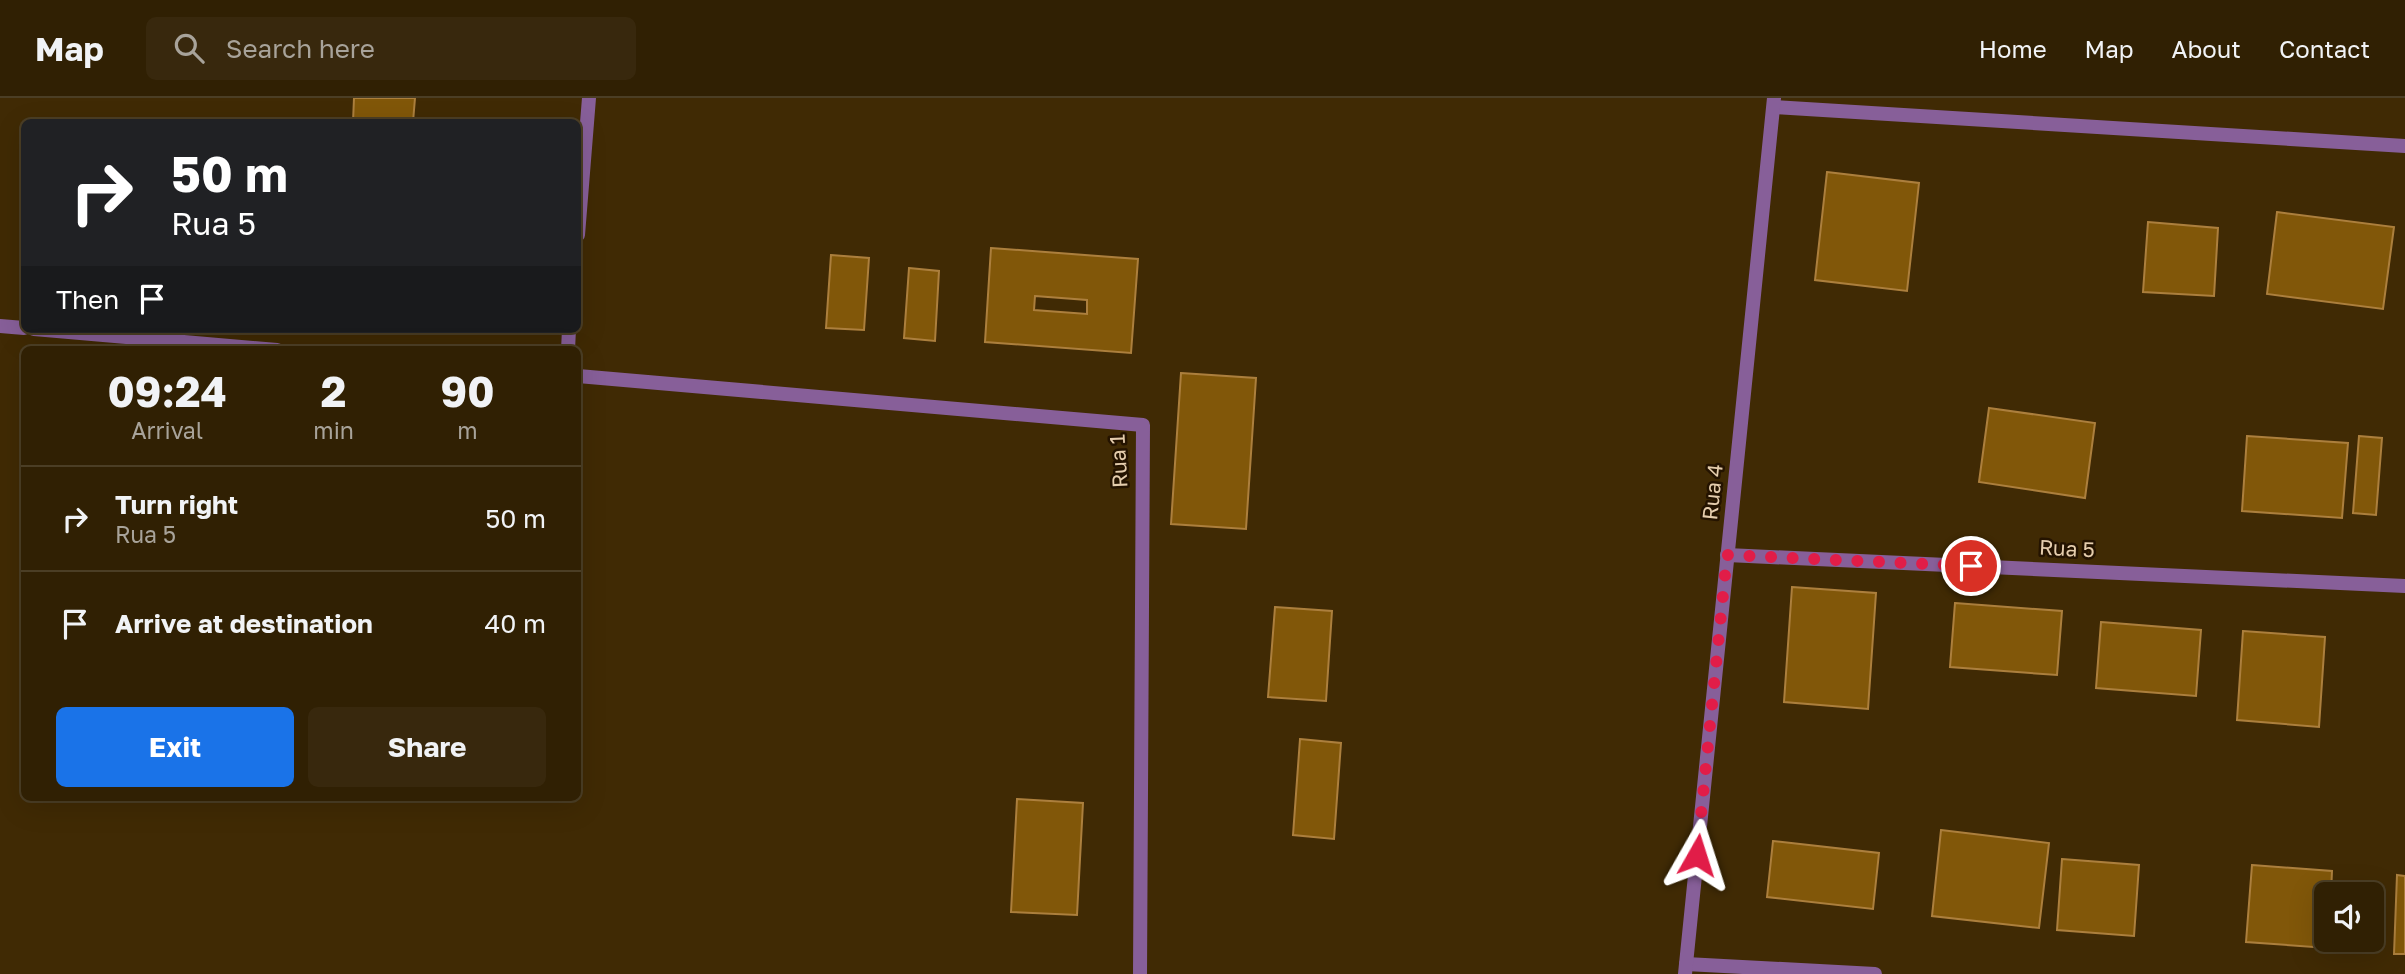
<!DOCTYPE html>
<html lang="en">
<head>
<meta charset="utf-8">
<style>
  body { margin:0; font-family:"Golos Text",sans-serif; background:#38280d; color:#f1f3f6; height:100vh; display:flex; flex-direction:column; font-size:26px; white-space:nowrap }
  * { box-sizing:border-box; margin:0 }
  p { font-size:23px; color:#a8a39a }
  .icon { flex:none; width:38px; height:38px; fill:none; stroke:currentColor; stroke-width:2; stroke-linecap:round; stroke-linejoin:round }
  .map { position:relative; flex:1; overflow:hidden }
  .panel { position:absolute; left:21px; top:248px; width:560px; height:455px; display:flex; flex-direction:column; background:#302003; border-radius:10px; box-shadow:0 7px 28px #0002,0 0 0 2px #4b3e25 }
  .panel>* { flex:none }
  .banner { position:absolute; left:21px; top:21px; width:560px; height:214px; border-radius:10px; box-shadow:0 7px 28px #0002,0 0 0 2px #4b3e25; background:#202124; color:#fff; overflow:hidden }
  .tools { position:absolute; left:2314px; top:784px; display:grid; gap:14px }
  .tools a { display:grid; place-items:center; width:70px; height:70px; border-radius:10px; background:#302003; box-shadow:0 7px 28px #0002,0 0 0 2px #4b3e25; font-size:35px }
  .pin { position:absolute; display:grid; place-items:center; width:60px; height:60px; color:#fff; margin:-30px; border:4px solid #fff; border-radius:50%; box-shadow:0 2px 7px #0007 }
  .me { position:absolute; width:77px; margin:-38px; rotate:6deg; stroke-linejoin:round; filter:drop-shadow(0 0 5px #0008) }
  .turn { display:flex; align-items:center; gap:24px; height:147px; padding:0 35px; font-size:32px }
  .turn .icon { width:91px; height:91px; stroke-width:2.5 }
  .turn b { display:block; font-size:49px; line-height:60px }
  .then { display:flex; align-items:center; height:66px; padding:0 35px; background:#0003; gap:14px; font-size:26px }
  .eta { display:flex; justify-content:space-evenly; align-items:center; height:119px; text-align:center }
  .eta b { font-size:42px; font-weight:700; line-height:49px }
  .cta { display:flex; gap:14px; margin-top:auto; padding:14px 35px }
  .cta a { flex:1; height:80px; border-radius:10px; background:#1a73e8; color:#fff; font-size:28px; font-weight:700; line-height:80px; text-align:center }
  .cta a+a { background:#38280d; color:#f1f3f6 }
  ul { padding:0; list-style:none }
  li { display:flex; align-items:center; gap:21px; height:105px; padding:0 35px; border-top:2px solid #4b3e25 }
  li div { flex:1 }
  li b { display:block; font-size:26px }
  li em { font-style:normal }
  header { display:flex; align-items:center; gap:42px; box-sizing:border-box; height:98px; padding:0 35px; background:#302003; border-bottom:2px solid #4b3e25 }
  header strong { font-size:33px }
  nav { display:flex; gap:38px; margin-inline-start:auto; font-size:24px }
  .search { width:490px; height:63px; background:#38280d; display:flex; align-items:center; gap:18px; box-sizing:border-box; padding:0 24px; border-radius:10px; color:#a8a39a; font-size:26px }
  .map>svg:first-child { display:block }
  .building { fill:#815709; stroke:#ac7f3d; stroke-width:2; fill-rule:evenodd }
  .lines { fill:none; stroke-linecap:round; stroke-linejoin:round }
  .minor { stroke:#875f99; stroke-width:14 }
  .route { stroke:#e11d48; stroke-width:12; stroke-dasharray:0 21.6 }
  .labels { text-anchor:middle; stroke-width:5; stroke-linejoin:round; paint-order:stroke }
  .street-label { font-size:21px; fill:#e5cdad; stroke:#241300 }
</style>
</head>
<body>
<header>
<strong>Map</strong>
<div class="search"><svg class="icon" aria-label="search" viewBox="0 0 24 24"><circle cx="10" cy="10" r="6"/><path d="M15 15l6 6"/></svg>Search here</div>
<nav><a>Home</a><a>Map</a><a>About</a><a>Contact</a></nav>
</header>
<div class="map">
<svg width="2405" height="876" viewBox="0 0 2405 876">
  <rect width="100%" height="100%" fill="#402a04"/>
  <g class="building">
    <polygon points="354,0 415,0 413,24 353,24"/>
    <polygon points="1827,74 1919,85 1907,193 1815,182"/>
    <polygon points="2277,114 2394,129 2383,211 2267,196"/>
    <polygon points="2148,124 2218,130 2214,198 2143,194"/>
    <path d="M991 150 1138 161 1131 255 985 244ZM1035 198 1087 202V216L1034 212Z"/>
    <polygon points="831,157 869,160 864,232 826,230"/>
    <polygon points="909,170 939,173 935,243 904,240"/>
    <polygon points="1181,275 1256,280 1246,431 1171,426"/>
    <polygon points="1989,310 2095,325 2085,400 1979,384"/>
    <polygon points="2247,338 2348,345 2342,420 2242,413"/>
    <polygon points="2359,338 2382,340 2376,417 2353,415"/>
    <polygon points="1792,489 1876,495 1868,611 1784,604"/>
    <polygon points="1955,505 2062,513 2057,577 1950,569"/>
    <polygon points="1275,509 1332,513 1326,603 1268,599"/>
    <polygon points="2101,524 2201,532 2196,598 2096,590"/>
    <polygon points="2243,533 2325,539 2319,629 2237,622"/>
    <polygon points="1300,641 1341,645 1334,741 1293,737"/>
    <polygon points="1017,701 1083,705 1077,817 1011,814"/>
    <polygon points="1941,732 2049,745 2039,830 1932,818"/>
    <polygon points="1773,743 1879,755 1873,811 1767,799"/>
    <polygon points="2062,761 2139,767 2134,838 2057,832"/>
    <polygon points="2252,767 2332,773 2331,796 2326,796 2327,850 2246,844"/>
    <polygon points="2397,777 2405,778 2405,856 2394,856"/>
  </g>
  <g class="lines">
    <g class="minor">
      <polyline points="1775,9 2405,48"/>
      <polyline points="578,137 589,0"/>
      <polyline points="0,228 24,230"/>
      <polyline points="34,231 277,252"/>
      <polyline points="568,252 569,231"/>
      <polyline points="578,278 1143,327 1140,876"/>
      <polyline points="1727,457 2405,488"/>
      <polyline points="1686,866 1875,876"/>
      <polyline points="1685,876 1774,0"/>
    </g>
  </g>
  <g class="lines">
    <polyline class="route" points="1697,757 1727,457 1971,468"/>
  </g>
  <g class="labels">
    <g class="street-label">
      <text transform="translate(1119 363) rotate(-93)" y="7">Rua 1</text>
      <text transform="translate(1713 394) rotate(-84)" y="7">Rua 4</text>
      <text transform="translate(2067 451) rotate(3)" y="7">Rua 5</text>
    </g>
  </g>
</svg>
<div class="tools">
<a><svg class="icon" aria-label="sound" viewBox="0 0 24 24"><path d="M4 9h4l5-4v14l-5-4H4zM17 9q2 3 0 6"/></svg></a>
</div>
<div class="pin" style="left:1971px;top:468px;background:#d93025"><svg class="icon" aria-label="arrive" viewBox="0 0 24 24"><path d="M6 21V4h12l-3 4 3 4H6"/></svg></div>
<svg class="me" style="left:1697px;top:757px" viewBox="-20 -20 40 40"><path d="M0-17L14 15 0 8-14 15z" fill="#e11d48" stroke="#fff" stroke-width="4"/></svg>
<div class="banner">
<div class="turn"><svg class="icon" aria-label="right" viewBox="0 0 24 24"><path d="M7 20v-9h11M14 6l5 5-5 5"/></svg><div><b>50 m</b>Rua 5</div></div>
<div class="then">Then<svg class="icon" aria-label="arrive" viewBox="0 0 24 24"><path d="M6 21V4h12l-3 4 3 4H6"/></svg></div>
</div>
<section class="panel">
<div class="eta">
<div><b>09:24</b><p>Arrival</p></div>
<div><b>2</b><p>min</p></div>
<div><b>90</b><p>m</p></div>
</div>
<ul>
<li><svg class="icon" aria-label="right" viewBox="0 0 24 24"><path d="M7 20v-9h11M14 6l5 5-5 5"/></svg><div><b>Turn right</b><p>Rua 5</p></div><em>50 m</em></li>
<li><svg class="icon" aria-label="arrive" viewBox="0 0 24 24"><path d="M6 21V4h12l-3 4 3 4H6"/></svg><div><b>Arrive at destination</b></div><em>40 m</em></li>
</ul>
<div class="cta"><a>Exit</a><a>Share</a></div>
</section>
</div>
</body>
</html>
